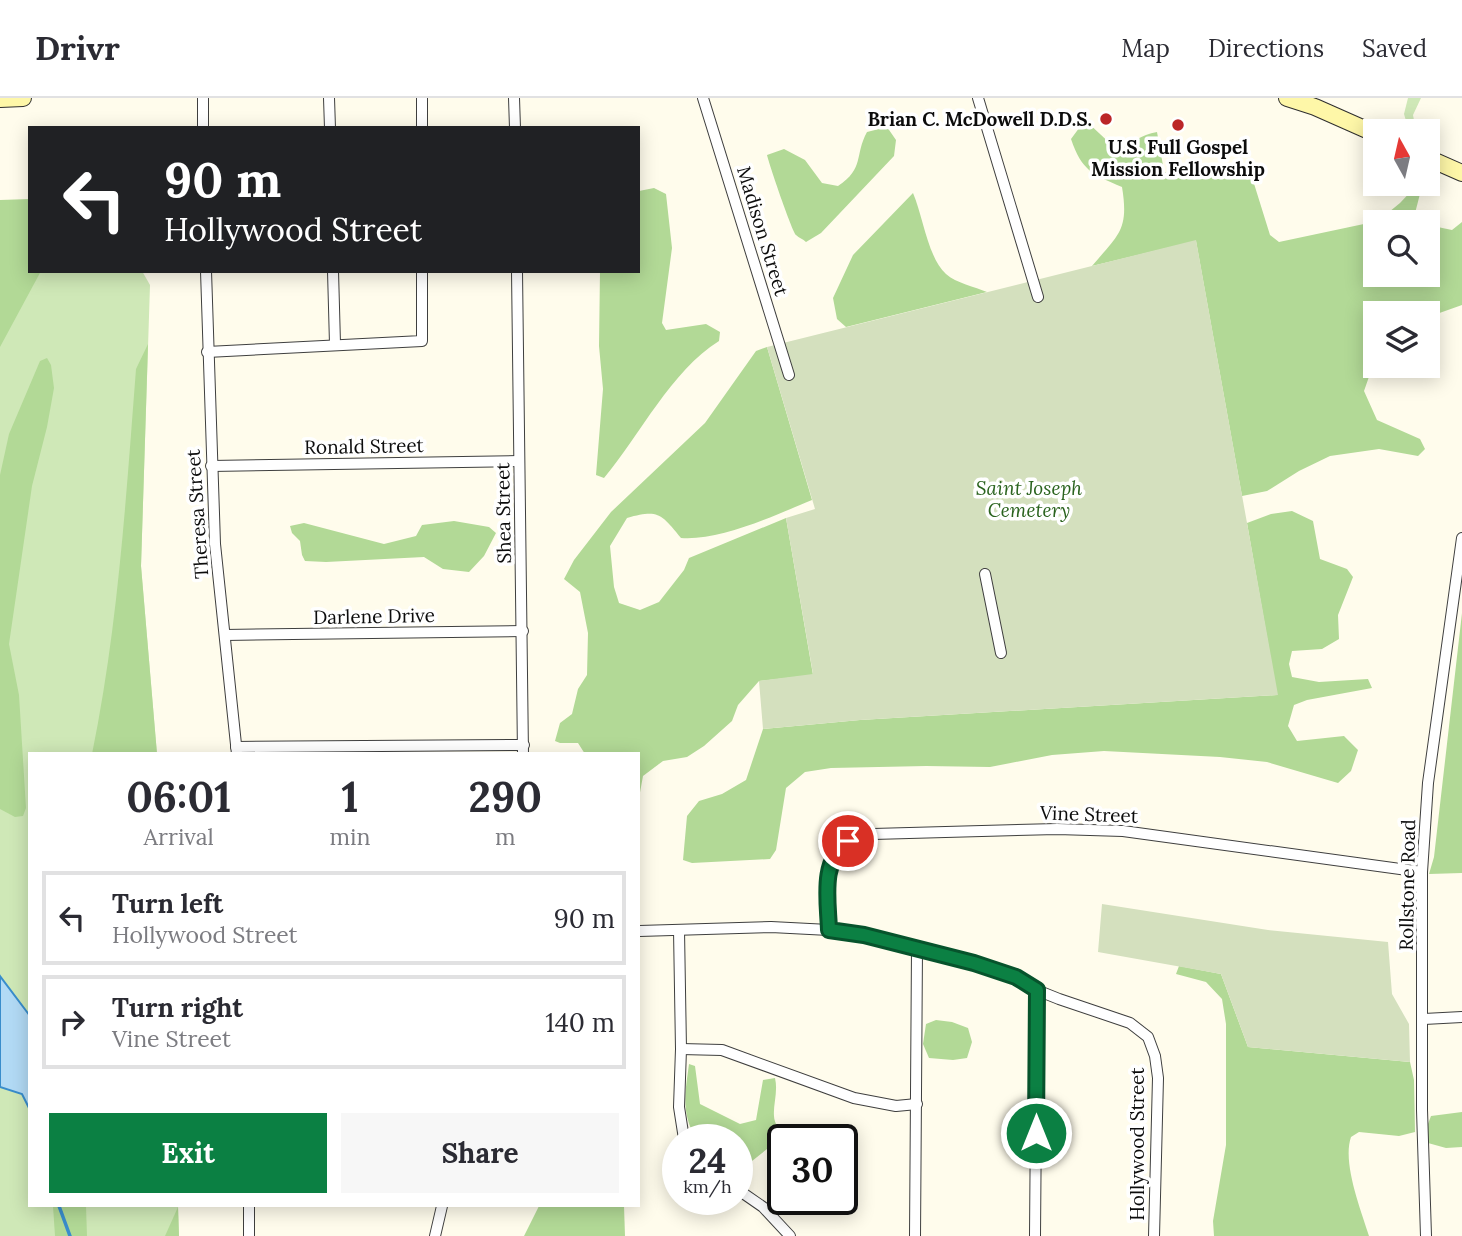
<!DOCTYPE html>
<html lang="en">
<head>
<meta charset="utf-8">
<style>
  body { margin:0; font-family:Lora,serif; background:#f7f7f7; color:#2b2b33; height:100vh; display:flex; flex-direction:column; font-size:26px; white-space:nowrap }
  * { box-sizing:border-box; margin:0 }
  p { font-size:23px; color:#7c7c81 }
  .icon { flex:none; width:38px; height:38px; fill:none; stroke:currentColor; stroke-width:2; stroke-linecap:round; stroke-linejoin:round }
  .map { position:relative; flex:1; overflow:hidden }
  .details { position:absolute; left:28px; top:654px; width:612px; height:455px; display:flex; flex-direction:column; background:#fff; border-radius:0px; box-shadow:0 4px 18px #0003 }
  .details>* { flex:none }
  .top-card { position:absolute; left:28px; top:28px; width:612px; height:147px; border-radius:0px; box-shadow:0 4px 18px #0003; background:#202124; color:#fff; overflow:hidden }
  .needle { width:46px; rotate:352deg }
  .buttons { position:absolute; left:1363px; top:21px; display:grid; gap:14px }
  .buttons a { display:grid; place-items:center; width:77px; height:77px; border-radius:0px; background:#fff; box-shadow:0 4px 18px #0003; font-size:35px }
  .speed { position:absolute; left:662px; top:1026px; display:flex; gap:14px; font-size:35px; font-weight:700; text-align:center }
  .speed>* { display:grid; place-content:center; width:91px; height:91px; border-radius:50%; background:#fff; box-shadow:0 4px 18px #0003; line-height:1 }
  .speed small { font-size:18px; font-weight:400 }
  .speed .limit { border:4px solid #111; border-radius:10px; background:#fff; color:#111 }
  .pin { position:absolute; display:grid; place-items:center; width:60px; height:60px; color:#fff; margin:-30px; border:4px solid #fff; border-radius:50%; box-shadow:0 2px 7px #0007 }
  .me { position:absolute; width:77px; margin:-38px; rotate:0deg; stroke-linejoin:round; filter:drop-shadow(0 0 5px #0008) }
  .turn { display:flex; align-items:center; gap:24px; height:147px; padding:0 21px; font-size:32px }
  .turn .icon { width:91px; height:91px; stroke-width:2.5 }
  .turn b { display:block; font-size:49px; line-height:60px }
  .eta { display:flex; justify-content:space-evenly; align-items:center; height:119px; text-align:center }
  .eta b { font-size:42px; font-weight:700; line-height:49px }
  .button { display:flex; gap:14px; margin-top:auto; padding:14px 21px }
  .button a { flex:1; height:80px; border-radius:0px; background:#0b8043; color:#fff; font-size:28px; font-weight:700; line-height:80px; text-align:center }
  .button a+a { background:#f7f7f7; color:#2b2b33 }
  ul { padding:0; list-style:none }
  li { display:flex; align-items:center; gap:21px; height:94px; margin:0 14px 10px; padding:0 7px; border:4px solid #e1e1e2; border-radius:0px }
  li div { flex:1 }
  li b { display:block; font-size:26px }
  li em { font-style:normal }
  header { display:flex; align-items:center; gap:42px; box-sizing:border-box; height:98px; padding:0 35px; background:#fff; border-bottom:2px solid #e1e1e2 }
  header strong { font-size:33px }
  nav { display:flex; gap:38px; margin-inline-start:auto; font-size:24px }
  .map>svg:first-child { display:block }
  .green { fill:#cfe8b7 }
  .forest { fill:#b2d996 }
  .cemetery { fill:#d4e0be }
  .water { fill:#b2daf5; stroke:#398dcc; stroke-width:2 }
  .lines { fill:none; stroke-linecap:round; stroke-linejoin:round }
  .stream { stroke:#398dcc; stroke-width:3.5 }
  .minor-casing { stroke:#3f3f3f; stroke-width:12 }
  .secondary-casing { stroke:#2e2e2e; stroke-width:18 }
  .minor { stroke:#fff; stroke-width:10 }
  .secondary { stroke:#fef7a8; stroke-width:16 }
  .route-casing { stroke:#07532c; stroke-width:18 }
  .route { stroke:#0b8043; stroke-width:12 }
  .poi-dot { fill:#bb2629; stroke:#fff; stroke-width:2.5 }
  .labels { text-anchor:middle; stroke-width:7; stroke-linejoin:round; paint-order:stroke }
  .poi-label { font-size:19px; font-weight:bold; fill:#0c0c0c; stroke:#fff; text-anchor:end }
  .street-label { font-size:19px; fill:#0c0c0c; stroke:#fff }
  .park-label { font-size:19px; font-style:italic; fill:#2a631e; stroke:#fff }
</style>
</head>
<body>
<header>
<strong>Drivr</strong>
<nav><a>Map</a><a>Directions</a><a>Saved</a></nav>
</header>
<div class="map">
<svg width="1462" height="1138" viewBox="0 0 1462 1138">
  <rect width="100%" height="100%" fill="#fffcec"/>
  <g class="green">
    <polygon points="1408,0 1421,0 1413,17 1416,33 1409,33 1404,16"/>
    <polygon points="30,173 142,173 150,187 141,468 157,656 30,656 30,1108 178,1108 179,1138 0,1138 0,183"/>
  </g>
  <g class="forest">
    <path d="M1085 22 1115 50C1131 47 1141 36 1157 34L1164 73 1174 81 1237 68 1251 76 1270 137 1279 144 1378 123 1400 105 1415 89 1421 92 1413 123 1418 124H1376V177H1428V127L1452 132 1462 124V207L1431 218 1428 224V215H1376L1377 268 1371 273 1364 293 1377 322 1420 341 1425 351 1418 358 1379 351 1330 358 1299 373 1267 393 1242 398 1196 143 1092 168C1119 136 1129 132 1122 89 1092 76 1082 73 1071 41Z"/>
    <path d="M887 29 896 42 894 58 821 135 806 144C803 141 799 140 796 137 792 133 769 66 767 57L784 51 805 62 822 85 838 88C865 70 854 58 867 34Z"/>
    <path d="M654 90 666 96 672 150 662 225 666 232 706 226 720 234 719 243C671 273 640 337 604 380L596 377 603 291 599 248 600 173H639V93Z"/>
    <path d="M913 95C923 118 928 160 946 176 956 185 975 189 987 194L846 229 837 221 833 200 853 157Z"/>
    <polygon points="30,101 30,173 41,173 0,249 0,102"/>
    <path d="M148 246 141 468 157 656H92C118 529 126 400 136 271Z"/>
    <path d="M767 249 812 402C776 417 720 443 681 440 661 416 659 411 627 420L610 448 614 489 619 505 640 512 659 504 684 472 689 460 786 420 813 577 759 583 738 607 732 623 704 648 687 659 663 663 643 678 639 700V656H585L578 645H560L555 643 560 625 572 616 578 591 587 577 588 535 580 494 564 481 574 462 611 414 705 325 756 253Z"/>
    <polygon points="47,260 51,267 54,290 47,329 32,388 9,546 19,597 26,710 23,718 15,719 0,711 0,377 9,336 40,263"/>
    <polygon points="1292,413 1313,423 1320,461 1347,471 1353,479 1338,517 1339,541 1322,551 1292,553 1289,566 1292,579 1319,584 1368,581 1372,590 1307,602 1294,607 1288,628 1297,643 1344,638 1358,652 1351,673 1338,685 1267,664 1220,659 1104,653 1052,657 990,669 926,668 831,670 805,674 786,690 776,752 770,761 692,765 683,762 687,718 699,703 722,696 746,682 763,631 860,622 1277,597 1247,425 1271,416"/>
    <polygon points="454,423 489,429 496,435 484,458 469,474 443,471 424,459 326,464 305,463 302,457 300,443 292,435 290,428 304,425 384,446 416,438 422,427"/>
    <polygon points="1462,515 1462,775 1429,776 1434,759"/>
    <path d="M1179 868 1221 876 1248 949 1410 964 1414 982 1415 1034 1399 1038 1359 1034 1351 1039C1342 1065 1361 1112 1369 1138H1214L1213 1123 1226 1047V926L1222 901 1206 884 1176 876Z"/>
    <polygon points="936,922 952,924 968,930 972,944 967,960 953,962 929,960 923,946 926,926"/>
    <path d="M689 966 695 968 700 1006 740 1026 756 1022 763 982 775 980C779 997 770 1013 776 1026L822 1041H835L777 1043 747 1067 737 1072V1041H696C681 1014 685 996 689 966Z"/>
    <polygon points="1462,1014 1462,1049 1446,1050 1428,1045 1426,1031 1431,1018"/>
    <polygon points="842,1046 849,1057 854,1112 852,1115 842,1098"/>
    <polygon points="53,1108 86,1108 87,1138 55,1138"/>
    <polygon points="539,1108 624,1108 625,1138 524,1138"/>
    <polygon points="178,1109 179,1138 165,1138"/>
  </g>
  <g class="cemetery">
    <polygon points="1196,142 1278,597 860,622 763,631 759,583 813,576 786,420 815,411 767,249"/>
    <polygon points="1102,806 1268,832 1388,844 1392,896 1409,926 1410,964 1248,949 1221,876 1098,854"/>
  </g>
  <polygon class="water" points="0,878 30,918 30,1012 22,996 0,989"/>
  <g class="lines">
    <polyline class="stream" points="59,1108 70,1138"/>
    <g class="minor-casing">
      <g id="minor">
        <polyline points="203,0 203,30"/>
        <polyline points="329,0 330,30"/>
        <polyline points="422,0 422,30"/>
        <polyline points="514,0 515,30"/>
        <polyline points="703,0 789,277"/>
        <polyline points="978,0 1038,199"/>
        <polyline points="206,173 215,446 237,656"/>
        <polyline points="333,173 335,246"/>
        <polyline points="517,173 523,656"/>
        <polyline points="207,254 422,243 422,173"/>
        <polyline points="211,368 519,363"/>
        <polyline points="985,476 1001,555"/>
        <polyline points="225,537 523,533"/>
        <polyline points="236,649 524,647"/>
        <polyline points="679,832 681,951 679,1009 684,1041"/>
        <path d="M829 832C828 789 817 743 873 736L1057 731 1123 733 1422 774"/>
        <polyline points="639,833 771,829 829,832 864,837 992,870 1016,879 1034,891 1059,901 1130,925 1148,939 1155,958 1158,980 1154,1138"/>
        <polyline points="1424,921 1462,919"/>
        <polyline points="681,951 722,952 854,1000 896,1008 917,1006"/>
        <polyline points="737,1091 763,1109 790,1138"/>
        <polyline points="249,1138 249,1108"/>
        <polyline points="435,1138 442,1108"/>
        <polyline points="915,1138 917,851"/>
        <polyline points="1035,1138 1037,892"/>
        <polyline points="1426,1138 1422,1012 1422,774 1428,685 1462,440"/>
      </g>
    </g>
    <g class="secondary-casing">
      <g id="secondary">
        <polyline points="1287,0 1315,9 1376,36"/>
        <polyline points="0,1 23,0"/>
        <polyline points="1428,60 1462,75"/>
      </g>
    </g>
    <use href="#minor" class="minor"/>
    <use href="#secondary" class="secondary"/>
  </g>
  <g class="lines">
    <g class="route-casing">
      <path id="route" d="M848 743C820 763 828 802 829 832L864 837 974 865 1016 879 1037 892 1036 1035"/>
    </g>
    <use href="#route" class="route"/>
  </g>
  <g class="poi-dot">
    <circle cx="1106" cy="21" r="7"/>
    <circle cx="1178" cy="27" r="7"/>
  </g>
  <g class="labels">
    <g class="poi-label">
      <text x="1092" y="28">Brian C. McDowell D.D.S.</text>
      <text x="1178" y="56" text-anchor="middle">U.S. Full Gospel<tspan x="1178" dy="22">Mission Fellowship</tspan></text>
    </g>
    <g class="street-label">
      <text transform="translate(763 133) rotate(73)" y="7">Madison Street</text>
      <text transform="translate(364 348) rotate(-1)" y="7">Ronald Street</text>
      <text transform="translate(503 415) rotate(-91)" y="7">Shea Street</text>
      <text transform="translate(197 416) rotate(-94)" y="7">Theresa Street</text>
      <text transform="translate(374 518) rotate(-1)" y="7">Darlene Drive</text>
      <text transform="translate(1089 716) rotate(2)" y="7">Vine Street</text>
      <text transform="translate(1407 787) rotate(-89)" y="7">Rollstone Road</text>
      <text transform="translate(1137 1046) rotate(-90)" y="7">Hollywood Street</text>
    </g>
    <g class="park-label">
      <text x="1029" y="397">Saint Joseph<tspan x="1029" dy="22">Cemetery</tspan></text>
    </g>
  </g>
</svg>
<div class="buttons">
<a><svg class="needle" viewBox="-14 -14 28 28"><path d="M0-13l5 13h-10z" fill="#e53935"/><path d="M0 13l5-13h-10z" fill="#7c7c81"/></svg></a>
<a><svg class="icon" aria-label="search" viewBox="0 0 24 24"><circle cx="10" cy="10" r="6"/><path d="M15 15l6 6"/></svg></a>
<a><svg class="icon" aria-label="layers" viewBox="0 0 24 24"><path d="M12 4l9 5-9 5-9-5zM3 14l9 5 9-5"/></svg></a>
</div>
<div class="speed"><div>24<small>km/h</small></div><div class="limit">30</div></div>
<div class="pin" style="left:848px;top:743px;background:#d93025"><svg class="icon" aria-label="arrive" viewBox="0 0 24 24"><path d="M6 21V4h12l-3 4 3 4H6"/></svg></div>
<svg class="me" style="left:1036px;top:1035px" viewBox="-20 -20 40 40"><circle r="17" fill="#0b8043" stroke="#fff" stroke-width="3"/><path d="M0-11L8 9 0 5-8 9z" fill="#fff"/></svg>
<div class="top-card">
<div class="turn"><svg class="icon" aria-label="left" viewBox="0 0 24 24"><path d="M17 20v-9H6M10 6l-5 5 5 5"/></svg><div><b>90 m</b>Hollywood Street</div></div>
</div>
<section class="details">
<div class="eta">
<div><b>06:01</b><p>Arrival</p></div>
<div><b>1</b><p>min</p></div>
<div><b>290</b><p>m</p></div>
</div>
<ul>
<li><svg class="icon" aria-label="left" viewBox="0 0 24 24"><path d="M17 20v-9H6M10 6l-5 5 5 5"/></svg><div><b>Turn left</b><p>Hollywood Street</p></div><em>90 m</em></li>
<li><svg class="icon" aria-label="right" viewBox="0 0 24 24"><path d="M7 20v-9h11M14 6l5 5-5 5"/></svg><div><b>Turn right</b><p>Vine Street</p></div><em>140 m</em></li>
</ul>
<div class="button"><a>Exit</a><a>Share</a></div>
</section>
</div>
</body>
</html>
